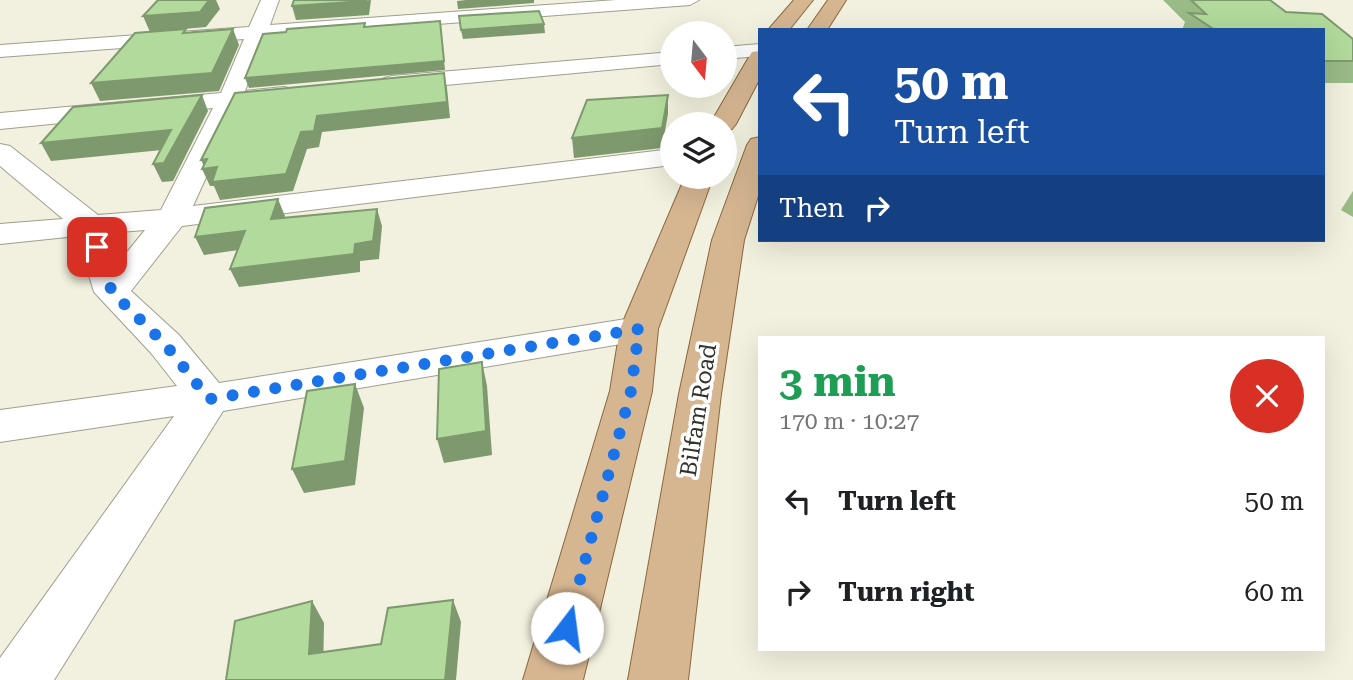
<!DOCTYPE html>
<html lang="en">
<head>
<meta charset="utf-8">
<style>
  body { margin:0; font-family:"Roboto Serif",serif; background:#f2f2f2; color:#202124; height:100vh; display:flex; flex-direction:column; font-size:26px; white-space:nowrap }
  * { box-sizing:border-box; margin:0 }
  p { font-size:23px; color:#757577 }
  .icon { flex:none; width:38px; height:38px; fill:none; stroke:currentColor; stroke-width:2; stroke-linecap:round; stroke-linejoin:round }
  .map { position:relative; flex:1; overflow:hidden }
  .panel { position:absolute; left:758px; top:336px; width:567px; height:315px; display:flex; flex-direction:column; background:#fff; border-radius:0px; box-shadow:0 7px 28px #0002 }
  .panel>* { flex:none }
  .guide { position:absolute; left:758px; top:28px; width:567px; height:214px; border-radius:0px; box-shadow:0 7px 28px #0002; background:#1a4fa0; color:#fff; overflow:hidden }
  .needle { width:46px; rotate:164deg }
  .buttons { position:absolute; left:660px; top:21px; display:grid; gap:14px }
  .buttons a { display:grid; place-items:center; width:77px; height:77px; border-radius:50%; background:#fff; box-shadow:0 7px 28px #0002; font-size:35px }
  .pin { position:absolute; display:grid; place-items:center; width:60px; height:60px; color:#fff; margin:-30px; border-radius:14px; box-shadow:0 4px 10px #0006 }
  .me { position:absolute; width:77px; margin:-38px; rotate:15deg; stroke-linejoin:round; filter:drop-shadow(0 0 5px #0008) }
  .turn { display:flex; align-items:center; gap:24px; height:147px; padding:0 21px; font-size:32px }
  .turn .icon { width:91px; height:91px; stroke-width:2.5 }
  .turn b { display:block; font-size:49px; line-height:60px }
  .then { display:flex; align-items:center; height:66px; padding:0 21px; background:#0003; gap:14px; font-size:26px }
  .round { display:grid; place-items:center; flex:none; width:74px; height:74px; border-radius:37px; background:#f2f2f2 }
  .overview { display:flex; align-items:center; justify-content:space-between; height:119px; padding:0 21px }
  h1 { font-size:42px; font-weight:700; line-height:52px; color:#1e9e55 }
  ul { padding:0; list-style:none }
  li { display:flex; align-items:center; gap:21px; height:91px; padding:0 21px }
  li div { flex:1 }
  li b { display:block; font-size:26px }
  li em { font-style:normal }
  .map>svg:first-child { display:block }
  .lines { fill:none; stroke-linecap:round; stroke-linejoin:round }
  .street-casing { stroke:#a09e8e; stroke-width:2 }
  .primary-casing { stroke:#8b683d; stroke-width:2 }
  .street { fill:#fff; fill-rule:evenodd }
  .primary { fill:#d6b691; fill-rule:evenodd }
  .wall { fill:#99bb86 }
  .shaded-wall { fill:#7d996d }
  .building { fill:#b2da9c; stroke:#7d996d; stroke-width:2 }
  .route { stroke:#1a73e8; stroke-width:12; stroke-dasharray:0 21.6 }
  .labels { text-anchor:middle; stroke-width:7; stroke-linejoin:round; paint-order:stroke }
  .street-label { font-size:23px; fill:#32312a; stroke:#fff }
</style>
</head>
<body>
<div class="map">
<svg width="1353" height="680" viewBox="0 0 1353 680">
  <rect width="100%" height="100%" fill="#f2f0de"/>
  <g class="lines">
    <g class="street-casing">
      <g id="street">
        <path d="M261 0H279L270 25 616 0H699L690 5 265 37 245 91 284 87 292 89 296 94 292 99 239 105 193 206 672 149V165L182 226 131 291 179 335 219 383 639 317 652 321 658 329 652 337 639 341 223 411 54 680H0V658L174 416 0 442V410L177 386 151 353 94 292 77 236 0 244V224L63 219 0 166V144L10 146 98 215 161 210 213 108 0 129V113L221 93 244 39 0 57V45L249 27ZM145 230 119 262 108 233Z"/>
        <polygon points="760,44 760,56 724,59 724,47"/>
        <polygon points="672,52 672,64 392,90 384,88 381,83 384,78 392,76"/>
      </g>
    </g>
    <g class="primary-casing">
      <g id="primary">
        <polygon points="794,0 813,0 789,30 768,30"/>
        <polygon points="828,0 846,0 827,30 807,30"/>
        <polygon points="760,51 760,78 736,124 732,129 724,131 724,124 710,124 749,57 752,52"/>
        <polygon points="760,137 760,190 744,240 721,394 688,680 628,680 679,394 712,240 747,145 751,139"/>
        <polygon points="685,177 713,177 658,329 652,391 583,680 523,680 610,391 620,329"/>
      </g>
    </g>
    <use href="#street" class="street"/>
    <use href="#primary" class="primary"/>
  </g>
  <g class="wall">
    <polygon points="1163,0 1270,0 1286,12 1353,39 1353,83 1323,83 1323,30 1182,30 1185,22"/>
    <polygon points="1353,191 1353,217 1341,210"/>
  </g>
  <g class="shaded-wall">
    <polygon points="209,0 216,0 220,9 206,27 150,32 143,16"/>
    <polygon points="371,0 369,15 296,20 292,6"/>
    <polygon points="466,0 534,0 534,3 458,9 457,1"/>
    <polygon points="440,21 445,70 249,88 245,78"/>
    <polygon points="544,24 545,33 463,39 461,30"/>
    <polygon points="233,29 239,45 219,91 100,101 91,83"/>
    <polygon points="444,73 447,88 450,118 322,132 319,147 307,149 293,191 220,200 214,186 210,186 202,169 205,168 201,160 301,132 317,116"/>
    <polygon points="202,95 208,111 173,181 162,182 153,164 172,149 51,161 41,143"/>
    <polygon points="668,95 668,114 662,148 574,158 572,138"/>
    <polygon points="278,199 285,216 278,236 271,219"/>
    <polygon points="377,209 382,226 379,259 360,261 360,272 239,287 230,269 355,244"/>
    <polygon points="245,231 252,248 204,255 195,237"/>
    <polygon points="482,362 487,386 492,455 444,463 437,439"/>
    <polygon points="355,384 364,408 355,485 304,493 292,469"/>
    <polygon points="453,600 461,622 456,680 445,680"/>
    <polygon points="312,601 324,623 323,676 309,654"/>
  </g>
  <g class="building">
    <polygon points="158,0 209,0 200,12 143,16"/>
    <polygon points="294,0 366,0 366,1 292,6"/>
    <polygon points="1191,0 1270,0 1286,12 1322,14 1353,39 1353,61 1323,61 1323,30 1215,30 1189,13 1206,14"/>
    <polygon points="539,11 544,24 461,30 459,16"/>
    <polygon points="440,21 444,61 245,78 263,34 286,32 287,29 365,23 364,27"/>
    <polygon points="186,29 183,33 233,29 212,73 91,83 135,33"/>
    <polygon points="444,73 447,102 317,116 314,131 301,132 286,174 212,182 217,167 202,169 207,159 201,160 235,93"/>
    <polygon points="202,95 164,163 153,164 171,130 41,143 73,107"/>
    <polygon points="668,95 662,128 572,138 587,100"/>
    <polygon points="278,199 271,219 377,209 373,241 355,244 354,254 230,269 245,231 195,237 205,208"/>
    <polygon points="482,362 486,431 437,439 439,369"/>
    <polygon points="355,384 345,461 292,469 307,391"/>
    <polygon points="453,600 445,680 226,680 235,621 312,601 309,654 381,644 388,608"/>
  </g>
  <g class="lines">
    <polyline class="route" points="97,247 112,292 165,344 209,399 639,329 631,391 567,628"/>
  </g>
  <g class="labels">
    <g class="street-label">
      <text transform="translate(698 410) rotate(-81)" y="8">Bilfam Road</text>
    </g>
  </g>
</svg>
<div class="buttons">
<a><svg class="needle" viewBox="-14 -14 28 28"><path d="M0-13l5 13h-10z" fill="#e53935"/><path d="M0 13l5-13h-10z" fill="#757577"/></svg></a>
<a><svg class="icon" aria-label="layers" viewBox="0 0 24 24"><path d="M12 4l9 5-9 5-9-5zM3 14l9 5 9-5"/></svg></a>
</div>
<div class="pin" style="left:97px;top:247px;background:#d93025"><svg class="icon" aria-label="arrive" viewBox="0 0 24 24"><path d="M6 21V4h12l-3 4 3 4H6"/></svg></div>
<svg class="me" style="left:567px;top:628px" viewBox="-20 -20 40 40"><circle r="19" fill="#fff"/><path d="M0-13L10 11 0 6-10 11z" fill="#1a73e8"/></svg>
<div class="guide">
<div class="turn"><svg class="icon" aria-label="left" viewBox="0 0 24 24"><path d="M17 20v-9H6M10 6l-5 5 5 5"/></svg><div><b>50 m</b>Turn left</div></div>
<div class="then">Then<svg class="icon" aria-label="right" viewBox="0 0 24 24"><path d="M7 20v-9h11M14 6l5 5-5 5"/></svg></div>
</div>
<section class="panel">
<div class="overview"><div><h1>3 min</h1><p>170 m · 10:27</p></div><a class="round" style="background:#d93025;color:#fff"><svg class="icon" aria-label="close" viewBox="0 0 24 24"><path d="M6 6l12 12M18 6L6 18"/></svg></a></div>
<ul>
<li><svg class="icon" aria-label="left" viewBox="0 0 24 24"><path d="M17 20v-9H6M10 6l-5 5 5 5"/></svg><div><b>Turn left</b></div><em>50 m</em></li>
<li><svg class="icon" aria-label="right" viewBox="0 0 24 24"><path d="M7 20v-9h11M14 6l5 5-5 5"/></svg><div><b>Turn right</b></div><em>60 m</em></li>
</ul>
</section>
</div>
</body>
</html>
